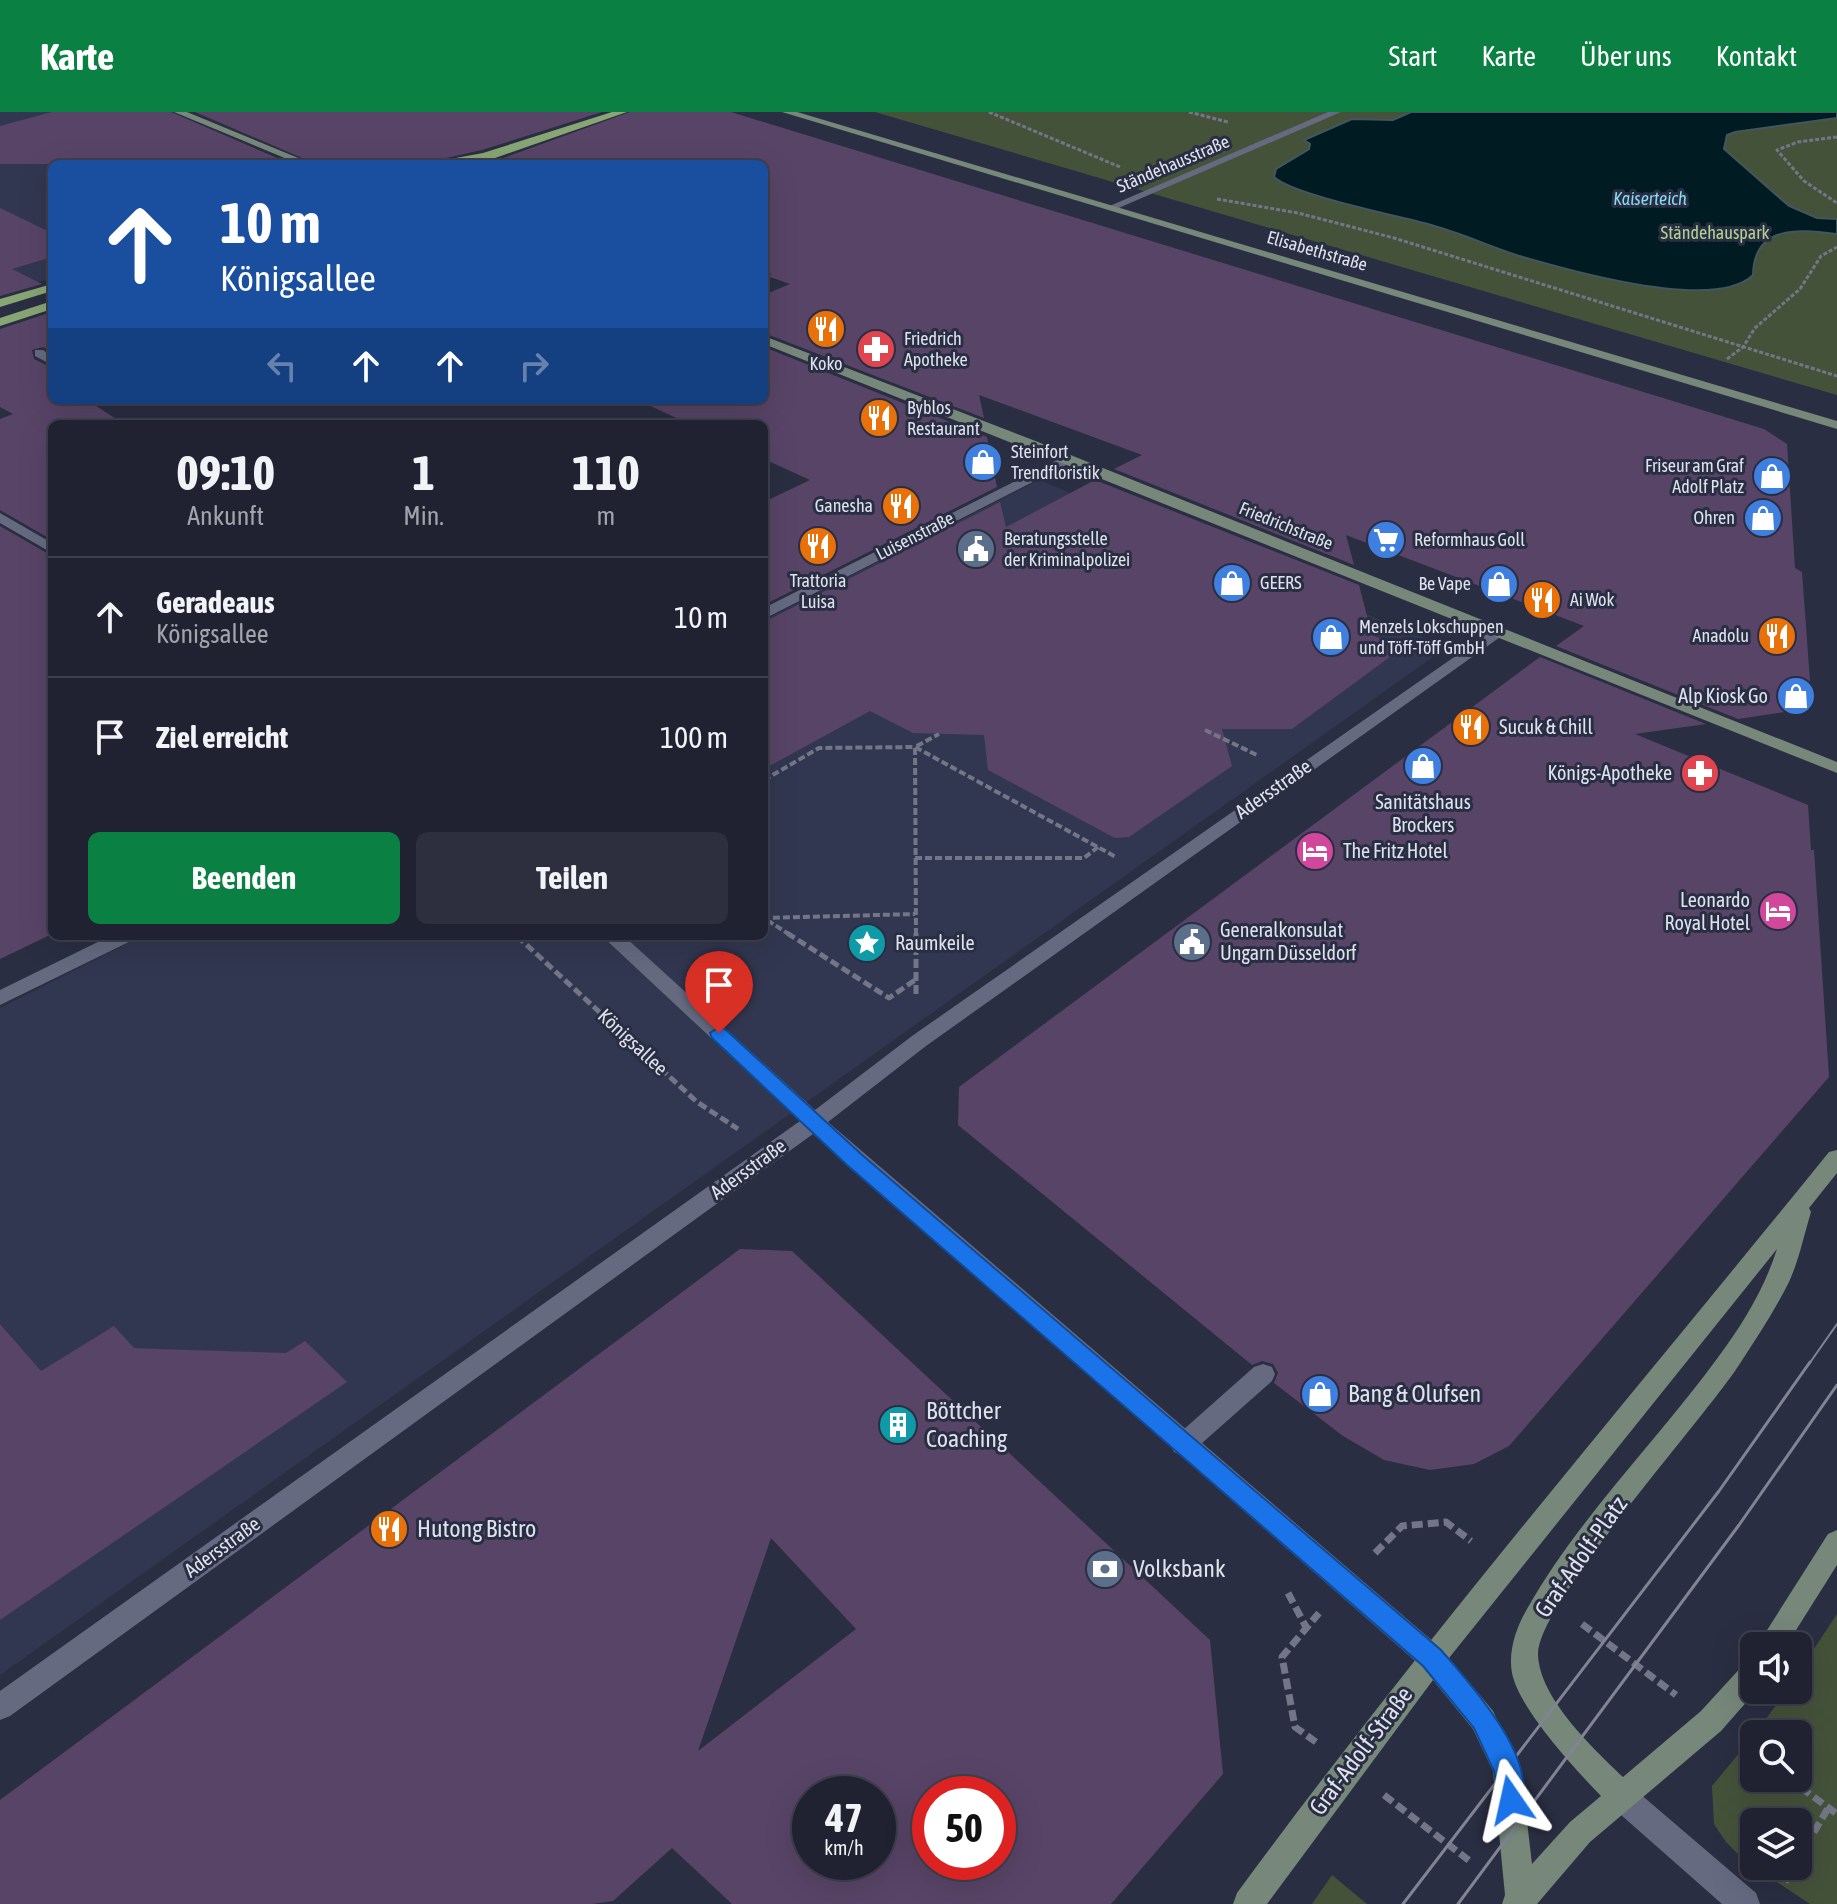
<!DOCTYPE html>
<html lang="de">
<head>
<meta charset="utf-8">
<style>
  body { margin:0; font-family:"Asap Condensed",sans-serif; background:#2d2f3e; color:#f1f3f6; height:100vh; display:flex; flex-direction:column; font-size:30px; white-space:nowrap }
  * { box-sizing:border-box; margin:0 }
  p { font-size:26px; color:#a2a4ac }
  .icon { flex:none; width:44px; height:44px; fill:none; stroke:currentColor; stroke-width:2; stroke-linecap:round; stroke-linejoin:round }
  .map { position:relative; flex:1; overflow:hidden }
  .drawer { position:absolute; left:48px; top:308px; width:720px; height:520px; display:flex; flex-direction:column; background:#202232; border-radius:12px; box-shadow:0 8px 32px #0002,0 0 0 2px #3d3f4d }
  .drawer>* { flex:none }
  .top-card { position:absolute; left:48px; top:48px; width:720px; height:244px; border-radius:12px; box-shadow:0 8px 32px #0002,0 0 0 2px #3d3f4d; background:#1a4fa0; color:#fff; overflow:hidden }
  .controls { position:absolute; left:1740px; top:1520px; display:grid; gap:16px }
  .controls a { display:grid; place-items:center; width:72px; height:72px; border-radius:12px; background:#202232; box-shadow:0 8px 32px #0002,0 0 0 2px #3d3f4d; font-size:40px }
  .speed { position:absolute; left:792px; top:1664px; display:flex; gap:16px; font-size:40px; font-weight:700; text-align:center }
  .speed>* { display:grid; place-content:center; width:104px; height:104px; border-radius:50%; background:#202232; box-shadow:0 8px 32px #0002,0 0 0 2px #3d3f4d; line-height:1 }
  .speed small { font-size:20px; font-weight:400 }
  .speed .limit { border:12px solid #d22; background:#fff; color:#111 }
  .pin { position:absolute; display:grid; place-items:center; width:68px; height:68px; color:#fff; margin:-82px -34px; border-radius:50% 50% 50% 0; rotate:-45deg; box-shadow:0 0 8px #0007 }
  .pin .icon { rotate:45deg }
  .me { position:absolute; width:88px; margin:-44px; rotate:349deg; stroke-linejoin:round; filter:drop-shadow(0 0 6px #0008) }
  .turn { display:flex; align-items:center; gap:28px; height:168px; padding:0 40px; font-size:36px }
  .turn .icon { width:104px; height:104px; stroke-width:2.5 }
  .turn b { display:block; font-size:56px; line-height:68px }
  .lanes { display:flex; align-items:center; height:76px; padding:0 40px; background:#0003; justify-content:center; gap:40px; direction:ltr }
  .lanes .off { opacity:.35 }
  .eta { display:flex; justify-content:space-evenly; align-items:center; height:136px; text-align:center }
  .eta b { font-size:48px; font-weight:700; line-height:56px }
  .primary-button { display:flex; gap:16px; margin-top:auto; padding:16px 40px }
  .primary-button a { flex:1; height:92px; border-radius:12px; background:#0b8043; color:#fff; font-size:32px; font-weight:700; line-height:92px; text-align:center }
  .primary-button a+a { background:#2d2f3e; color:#f1f3f6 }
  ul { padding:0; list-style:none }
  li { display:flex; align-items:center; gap:24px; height:120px; padding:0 40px; border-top:2px solid #3d3f4d }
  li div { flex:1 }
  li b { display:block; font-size:30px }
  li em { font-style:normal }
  header { display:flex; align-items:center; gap:48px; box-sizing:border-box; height:112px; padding:0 40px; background:#0b8043; color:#fff }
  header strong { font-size:38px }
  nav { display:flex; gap:44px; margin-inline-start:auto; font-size:28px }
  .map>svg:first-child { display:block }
  .built { fill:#323751 }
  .green { fill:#45523a; fill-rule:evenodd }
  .water { fill:#001b22; stroke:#43565f; stroke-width:2 }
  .building { fill:#584467; fill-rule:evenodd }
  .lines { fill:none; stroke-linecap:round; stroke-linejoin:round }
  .path-far3 { stroke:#737687; stroke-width:3; stroke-dasharray:4 2; stroke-linecap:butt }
  .path-far2 { stroke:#737687; stroke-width:4; stroke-dasharray:7 3; stroke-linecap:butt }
  .path-far1 { stroke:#737687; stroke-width:5; stroke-dasharray:9 4; stroke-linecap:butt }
  .path { stroke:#737687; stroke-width:7; stroke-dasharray:11 5; stroke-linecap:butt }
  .service { fill:#656a81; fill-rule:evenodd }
  .minor { fill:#656a81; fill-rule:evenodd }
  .secondary { fill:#77877a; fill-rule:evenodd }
  .primary { fill:#88a574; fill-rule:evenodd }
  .tram-far1 { stroke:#818495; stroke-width:2 }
  .tram { stroke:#818495; stroke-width:3 }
  .route { fill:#1a73e8; stroke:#114b97; stroke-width:2 }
  .labels { text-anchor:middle; stroke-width:6; stroke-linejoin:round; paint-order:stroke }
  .far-street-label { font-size:18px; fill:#dee1ee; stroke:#2a2e42 }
  .far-water-label { font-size:18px; font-style:italic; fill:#85dcf5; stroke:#2a2e42 }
  .far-park-label { font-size:18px; fill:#b0d294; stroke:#2a2e42 }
  .far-poi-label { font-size:18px; fill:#dee1ee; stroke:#2a2e42; text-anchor:start }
  .poi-label { font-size:20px; fill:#dee1ee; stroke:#2a2e42; text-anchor:start }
  .street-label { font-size:20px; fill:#dee1ee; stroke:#2a2e42 }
  .near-poi-label { font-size:24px; fill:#dee1ee; stroke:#2a2e42; text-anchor:start }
  .near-street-label { font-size:24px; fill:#dee1ee; stroke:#2a2e42 }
</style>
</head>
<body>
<header>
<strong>Karte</strong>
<nav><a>Start</a><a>Karte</a><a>Über uns</a><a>Kontakt</a></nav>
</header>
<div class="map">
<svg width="1837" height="1792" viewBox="0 0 1837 1792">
  <rect width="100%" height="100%" fill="#2a2e42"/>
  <g class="built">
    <polygon points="0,0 151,0 52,52 52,166 0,182"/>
    <polygon points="1039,368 1447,535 0,1563 0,896 142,824 764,824 764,508"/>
  </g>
  <g class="green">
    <polygon points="874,0 1837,0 1837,283 875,0"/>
    <path d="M1837 1502V1792H1810L1744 1748 1726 1730 1714 1712 1712 1674 1754 1623V1666H1798V1622H1755L1787 1578H1798V1561ZM1754 1710H1798V1754H1754Z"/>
    <polygon points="1332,1763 1367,1792 1312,1792"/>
  </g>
  <path class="water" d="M1411 0H1837V6L1735 20 1727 23 1724 37 1789 94 1817 106 1837 107V122C1802 118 1754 111 1753 163 1715 200 1571 159 1523 145 1492 136 1462 121 1431 113 1399 104 1293 83 1274 65L1276 57 1309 37 1310 32 1304 28 1352 7 1393 8Z"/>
  <g class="building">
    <polygon points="52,0 171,0 291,52 0,52 0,14"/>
    <polygon points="195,0 602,0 482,38 420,52 316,52"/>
    <polygon points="630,0 731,0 1764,317 1787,332 1795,456 1802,460 1812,596 1738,607 1556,534 1584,514 1346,423 1354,453 1114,357 1142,343 979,283 984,306 764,221 764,183 790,172 767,164 772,162 764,159 764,52 487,52"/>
    <polygon points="0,96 52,121 52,145 12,157 42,172 0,184"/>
    <polygon points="52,200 52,240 43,235 32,238 34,247 52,256 52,288 87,288 124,312 52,312 52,428 0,398 0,307 13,302 0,295 0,217"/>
    <polygon points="764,235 987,325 997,375 764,493 764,390 810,368 764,347 764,312 689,312 638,288 764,288"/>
    <polygon points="1095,368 1359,473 1372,523 1402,536 1292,617 1222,617 1232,654 1129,725 1115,726 988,658 984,623 913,621 870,599 764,657 764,510 1000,390 1006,415"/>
    <polygon points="0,414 52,444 52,822 0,847"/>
    <polygon points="1540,545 1706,612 1635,622 1808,693 1811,738 1814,738 1829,965 1509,1334 1474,1352 1430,1358 1384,1348 1343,1324 1274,1271 1278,1261 1273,1252 1262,1249 1252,1253 958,1013 959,975"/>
    <path d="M740 1137 792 1139 1210 1528 1223 1662 1111 1792H732L672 1736 613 1789 592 1792H0V1688ZM771 1426 856 1517 698 1639ZM810 1682H878V1750H810ZM930 1682H998V1750H930Z"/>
    <polygon points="0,1212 41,1259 114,1214 134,1236 156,1237 286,1241 305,1229 347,1270 0,1508"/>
  </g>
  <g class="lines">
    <g class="path-far3">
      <polyline points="989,0 1120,55"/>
      <polyline points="1189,0 1228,10"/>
      <polyline points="1837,25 1798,30 1777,38 1804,69 1837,91"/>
      <polyline points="1217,87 1298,101 1394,126 1837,264"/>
      <polyline points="1727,247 1743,235 1755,216 1800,177 1821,144 1837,135"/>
    </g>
    <g class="path-far2">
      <polyline points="1205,618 1259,644"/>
      <polyline points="764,668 819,636 915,635 1116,745"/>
      <polyline points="915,746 1084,746 1098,735"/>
      <polyline points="790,823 764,806 915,802"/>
      <polyline points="916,823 915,635 939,622"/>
    </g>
    <g class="path-far1">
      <polyline points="787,821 889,886 915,868"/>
      <polyline points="916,821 916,883"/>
      <polyline points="517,824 697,990 738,1017"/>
    </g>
    <g class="path">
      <polyline points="1375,1441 1402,1414 1446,1410 1471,1429"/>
      <polyline points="1288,1481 1306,1515"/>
      <polyline points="1582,1512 1676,1583"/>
      <polyline points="1316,1630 1295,1615 1282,1545 1319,1501"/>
      <polyline points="1788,1666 1837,1702"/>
      <polyline points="1384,1683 1471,1750"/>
      <polyline points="1798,1748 1828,1696"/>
      <polyline points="1785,1770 1795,1754"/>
    </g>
    <g class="service">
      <polygon points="1328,0 1341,0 1114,98 1105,96"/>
      <polygon points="35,238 43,238 52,244 52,253 35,244"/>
      <polygon points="1263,1252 1272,1255 1275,1262 1272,1269 1192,1340 1183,1344 1174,1340 1170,1333 1174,1326 1254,1255"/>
    </g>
    <g class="minor">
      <polygon points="1067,343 1072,344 1072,350 764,507 764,496"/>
      <polygon points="0,401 52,431 52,441 0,411"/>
      <polygon points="1497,515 1503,517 1503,523 926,934 828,1010 1442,1537 1446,1546 1442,1555 1432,1559 1422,1555 813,1022 10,1604 0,1608 0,1579 800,1009 602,824 624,824 815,998 912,924"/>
      <polygon points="110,824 136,824 133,828 0,893 0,878"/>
      <polygon points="1622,1671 1632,1675 1756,1781 1760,1792 1722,1792 1612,1695 1607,1685 1612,1675"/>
    </g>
    <g class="secondary">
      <polygon points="174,0 187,0 313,52 299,52"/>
      <polygon points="782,0 797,0 1837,309 1837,317"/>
      <polygon points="764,224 1038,330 1837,650 1837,661 764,232"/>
      <path d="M1837 1038V1061L1809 1096 1811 1100C1804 1123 1799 1148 1789 1170 1775 1198 1756 1227 1739 1253 1704 1307 1537 1493 1538 1542 1539 1586 1593 1636 1623 1665L1701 1599 1744 1552 1754 1548V1578H1757L1721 1619 1590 1730 1537 1792H1502L1505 1783 1493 1659 1473 1617 1433 1568 1267 1792H1233L1237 1781C1424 1526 1630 1286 1829 1040ZM1777 1137C1765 1175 1743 1212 1719 1244 1657 1329 1579 1405 1527 1497 1516 1516 1508 1539 1512 1561 1519 1597 1575 1657 1601 1684L1570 1710 1532 1752 1521 1658 1493 1599 1449 1546Z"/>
      <polygon points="1837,1418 1837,1453 1786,1534 1757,1534 1828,1422"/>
    </g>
    <g class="primary">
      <polygon points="612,0 627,0 478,52 465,52 468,49 423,52 483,41"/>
      <polygon points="52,172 52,179 0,195 0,187"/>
      <polygon points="52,189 52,197 0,214 0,206"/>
    </g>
    <polyline class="tram-far1" points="1809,1252 1837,1212"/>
    <g class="tram">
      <polyline points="1403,1792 1719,1379 1810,1250"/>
      <polyline points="1458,1792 1739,1413 1837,1273"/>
    </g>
  </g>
  <path class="route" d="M719 915 725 917 861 1042 1441 1538C1470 1572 1541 1648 1520 1697L1511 1701 1501 1697 1494 1659 1474 1616 1423 1554 847 1053 712 926 710 921Z"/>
  <defs>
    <g id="restaurant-disc" transform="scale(2)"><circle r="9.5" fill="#e8710a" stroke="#2a2e42"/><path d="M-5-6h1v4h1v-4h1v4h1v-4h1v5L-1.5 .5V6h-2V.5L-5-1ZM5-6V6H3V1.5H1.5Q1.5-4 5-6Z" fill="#fff"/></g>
    <g id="pharmacy-disc" transform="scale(2)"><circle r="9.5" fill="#e0444e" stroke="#2a2e42"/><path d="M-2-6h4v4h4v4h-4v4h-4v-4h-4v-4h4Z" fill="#fff"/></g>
    <g id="shop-disc" transform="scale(2)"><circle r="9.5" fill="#3f7fe0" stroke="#2a2e42"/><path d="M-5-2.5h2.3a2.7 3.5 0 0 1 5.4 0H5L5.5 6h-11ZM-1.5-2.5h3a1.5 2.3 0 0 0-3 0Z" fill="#fff"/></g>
    <g id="supermarket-disc" transform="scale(2)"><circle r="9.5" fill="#3f7fe0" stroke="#2a2e42"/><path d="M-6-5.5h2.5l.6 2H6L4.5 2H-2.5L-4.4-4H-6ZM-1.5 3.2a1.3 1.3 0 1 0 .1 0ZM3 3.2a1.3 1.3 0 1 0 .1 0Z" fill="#fff"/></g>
    <g id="civic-disc" transform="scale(2)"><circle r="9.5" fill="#5c6f8a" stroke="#2a2e42"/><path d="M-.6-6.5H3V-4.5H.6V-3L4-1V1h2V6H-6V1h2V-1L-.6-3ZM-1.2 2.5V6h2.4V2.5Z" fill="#fff"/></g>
    <g id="hotel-disc" transform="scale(2)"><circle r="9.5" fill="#d1479c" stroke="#2a2e42"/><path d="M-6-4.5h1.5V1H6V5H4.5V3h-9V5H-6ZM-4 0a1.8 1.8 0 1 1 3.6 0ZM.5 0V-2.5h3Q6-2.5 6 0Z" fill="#fff"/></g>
    <g id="sight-disc" transform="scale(2)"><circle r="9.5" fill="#0f9aa8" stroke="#2a2e42"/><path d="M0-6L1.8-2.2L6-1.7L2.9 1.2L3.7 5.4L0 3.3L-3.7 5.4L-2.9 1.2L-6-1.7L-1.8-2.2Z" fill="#fff"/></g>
    <g id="building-disc" transform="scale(2)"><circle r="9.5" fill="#0f9aa8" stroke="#2a2e42"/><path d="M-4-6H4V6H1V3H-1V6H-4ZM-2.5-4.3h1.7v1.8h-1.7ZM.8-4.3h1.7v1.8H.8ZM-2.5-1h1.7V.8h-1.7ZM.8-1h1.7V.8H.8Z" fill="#fff"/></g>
    <g id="bank-disc" transform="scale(2)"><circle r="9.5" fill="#5c6f8a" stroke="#2a2e42"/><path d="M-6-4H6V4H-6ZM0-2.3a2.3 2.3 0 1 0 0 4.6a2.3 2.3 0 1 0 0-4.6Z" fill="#fff"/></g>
  </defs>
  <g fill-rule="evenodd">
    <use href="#restaurant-disc" x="826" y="217"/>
    <use href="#pharmacy-disc" x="876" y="237"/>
    <use href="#restaurant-disc" x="879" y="306"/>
    <use href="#shop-disc" x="983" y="350"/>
    <use href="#shop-disc" x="1772" y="364"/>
    <use href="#restaurant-disc" x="901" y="394"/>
    <use href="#shop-disc" x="1763" y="406"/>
    <use href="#supermarket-disc" x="1386" y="428"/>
    <use href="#restaurant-disc" x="818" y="434"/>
    <use href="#civic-disc" x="976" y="437"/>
    <use href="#shop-disc" x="1232" y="471"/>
    <use href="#shop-disc" x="1499" y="472"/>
    <use href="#restaurant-disc" x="1542" y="488"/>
    <use href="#restaurant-disc" x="1777" y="524"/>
    <use href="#shop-disc" x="1331" y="525"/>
    <use href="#shop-disc" x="1796" y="584"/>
    <use href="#restaurant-disc" x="1471" y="615"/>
    <use href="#shop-disc" x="1423" y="654"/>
    <use href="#pharmacy-disc" x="1700" y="661"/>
    <use href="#hotel-disc" x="1315" y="739"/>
    <use href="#hotel-disc" x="1778" y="799"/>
    <use href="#civic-disc" x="1192" y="830"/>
    <use href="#sight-disc" x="867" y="831"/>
    <use href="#shop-disc" x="1320" y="1282"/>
    <use href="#building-disc" x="898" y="1313"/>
    <use href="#restaurant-disc" x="389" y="1417"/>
    <use href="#bank-disc" x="1105" y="1457"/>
  </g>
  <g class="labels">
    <g class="far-street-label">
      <text transform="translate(1173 52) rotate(-23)" y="6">Ständehausstraße</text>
      <text transform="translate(1317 139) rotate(16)" y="6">Elisabethstraße</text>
      <text transform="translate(1286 414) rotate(22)" y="6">Friedrichstraße</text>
      <text transform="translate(915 424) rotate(-27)" y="6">Luisenstraße</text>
    </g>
    <g class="far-water-label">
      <text x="1650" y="93">Kaiserteich</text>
    </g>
    <g class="far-park-label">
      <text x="1715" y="127">Ständehauspark</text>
    </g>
    <g class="far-poi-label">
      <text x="904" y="233">Friedrich<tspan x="904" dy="21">Apotheke</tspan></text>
      <text x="826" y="258" text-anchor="middle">Koko</text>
      <text x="907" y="302">Byblos<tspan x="907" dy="21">Restaurant</tspan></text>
      <text x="1011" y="346">Steinfort<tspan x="1011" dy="21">Trendfloristik</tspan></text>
      <text x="1744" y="360" text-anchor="end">Friseur am Graf<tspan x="1744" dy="21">Adolf Platz</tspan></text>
      <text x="873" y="400" text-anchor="end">Ganesha</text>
      <text x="1735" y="412" text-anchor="end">Ohren</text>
      <text x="1004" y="433">Beratungsstelle<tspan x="1004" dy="21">der Kriminalpolizei</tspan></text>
      <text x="1414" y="434">Reformhaus Goll</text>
      <text x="818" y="475" text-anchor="middle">Trattoria<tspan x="818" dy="21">Luisa</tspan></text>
      <text x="1260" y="477">GEERS</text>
      <text x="1471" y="478" text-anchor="end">Be Vape</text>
      <text x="1570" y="494">Ai Wok</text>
      <text x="1359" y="521">Menzels Lokschuppen<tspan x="1359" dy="21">und Töff-Töff GmbH</tspan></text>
      <text x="1749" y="530" text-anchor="end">Anadolu</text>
    </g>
    <g class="poi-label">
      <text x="1768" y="591" text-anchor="end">Alp Kiosk Go</text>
      <text x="1499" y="622">Sucuk &amp; Chill</text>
      <text x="1672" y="668" text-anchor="end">Königs-Apotheke</text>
      <text x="1423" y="697" text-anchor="middle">Sanitätshaus<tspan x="1423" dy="23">Brockers</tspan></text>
      <text x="1343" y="746">The Fritz Hotel</text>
      <text x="1750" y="795" text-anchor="end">Leonardo<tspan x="1750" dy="23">Royal Hotel</tspan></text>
      <text x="1220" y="825">Generalkonsulat<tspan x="1220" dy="23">Ungarn Düsseldorf</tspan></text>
      <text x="895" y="838">Raumkeile</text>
    </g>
    <g class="street-label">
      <text transform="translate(1273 677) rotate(-35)" y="7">Adersstraße</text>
      <text transform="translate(633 930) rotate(43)" y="7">Königsallee</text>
      <text transform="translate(748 1057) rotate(-36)" y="7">Adersstraße</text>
      <text transform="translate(222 1435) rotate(-36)" y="7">Adersstraße</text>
    </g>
    <g class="near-poi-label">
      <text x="1348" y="1290">Bang &amp; Olufsen</text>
      <text x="926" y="1307">Böttcher<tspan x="926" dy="28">Coaching</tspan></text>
      <text x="417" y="1425">Hutong Bistro</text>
      <text x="1133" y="1465">Volksbank</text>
    </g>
    <g class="near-street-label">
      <text transform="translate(1581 1445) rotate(-55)" y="8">Graf-Adolf-Platz</text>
      <text transform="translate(1361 1639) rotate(-53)" y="8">Graf-Adolf-Straße</text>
    </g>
  </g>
</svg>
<div class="controls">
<a><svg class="icon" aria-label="sound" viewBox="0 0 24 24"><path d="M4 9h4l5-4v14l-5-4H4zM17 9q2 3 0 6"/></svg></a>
<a><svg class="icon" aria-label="search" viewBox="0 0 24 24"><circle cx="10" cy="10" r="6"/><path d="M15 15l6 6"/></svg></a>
<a><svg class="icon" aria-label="layers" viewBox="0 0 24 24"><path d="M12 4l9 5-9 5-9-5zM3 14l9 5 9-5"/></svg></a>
</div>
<div class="speed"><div>47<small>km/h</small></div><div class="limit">50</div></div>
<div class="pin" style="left:719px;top:921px;background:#d93025"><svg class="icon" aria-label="arrive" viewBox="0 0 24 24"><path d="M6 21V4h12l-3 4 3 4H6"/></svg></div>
<svg class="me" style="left:1511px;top:1688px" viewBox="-20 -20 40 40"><path d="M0-17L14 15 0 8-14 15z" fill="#1a73e8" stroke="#fff" stroke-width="4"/></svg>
<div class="top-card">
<div class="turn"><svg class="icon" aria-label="ahead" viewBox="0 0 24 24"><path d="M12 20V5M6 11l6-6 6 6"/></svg><div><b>10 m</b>Königsallee</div></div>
<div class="lanes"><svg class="icon off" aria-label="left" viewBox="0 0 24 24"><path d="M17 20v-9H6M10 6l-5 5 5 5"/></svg><svg class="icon" aria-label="ahead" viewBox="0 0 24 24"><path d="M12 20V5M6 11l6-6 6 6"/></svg><svg class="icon" aria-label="ahead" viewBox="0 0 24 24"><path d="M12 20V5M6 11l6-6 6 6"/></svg><svg class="icon off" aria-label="right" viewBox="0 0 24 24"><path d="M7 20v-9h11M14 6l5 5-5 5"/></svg></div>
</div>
<section class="drawer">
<div class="eta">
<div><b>09:10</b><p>Ankunft</p></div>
<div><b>1</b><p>Min.</p></div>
<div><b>110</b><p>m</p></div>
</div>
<ul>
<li><svg class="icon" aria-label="ahead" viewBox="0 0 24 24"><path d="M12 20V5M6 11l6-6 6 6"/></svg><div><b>Geradeaus</b><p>Königsallee</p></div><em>10 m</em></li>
<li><svg class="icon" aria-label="arrive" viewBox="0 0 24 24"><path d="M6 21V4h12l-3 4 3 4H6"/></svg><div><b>Ziel erreicht</b></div><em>100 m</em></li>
</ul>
<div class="primary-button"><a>Beenden</a><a>Teilen</a></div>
</section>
</div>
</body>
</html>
